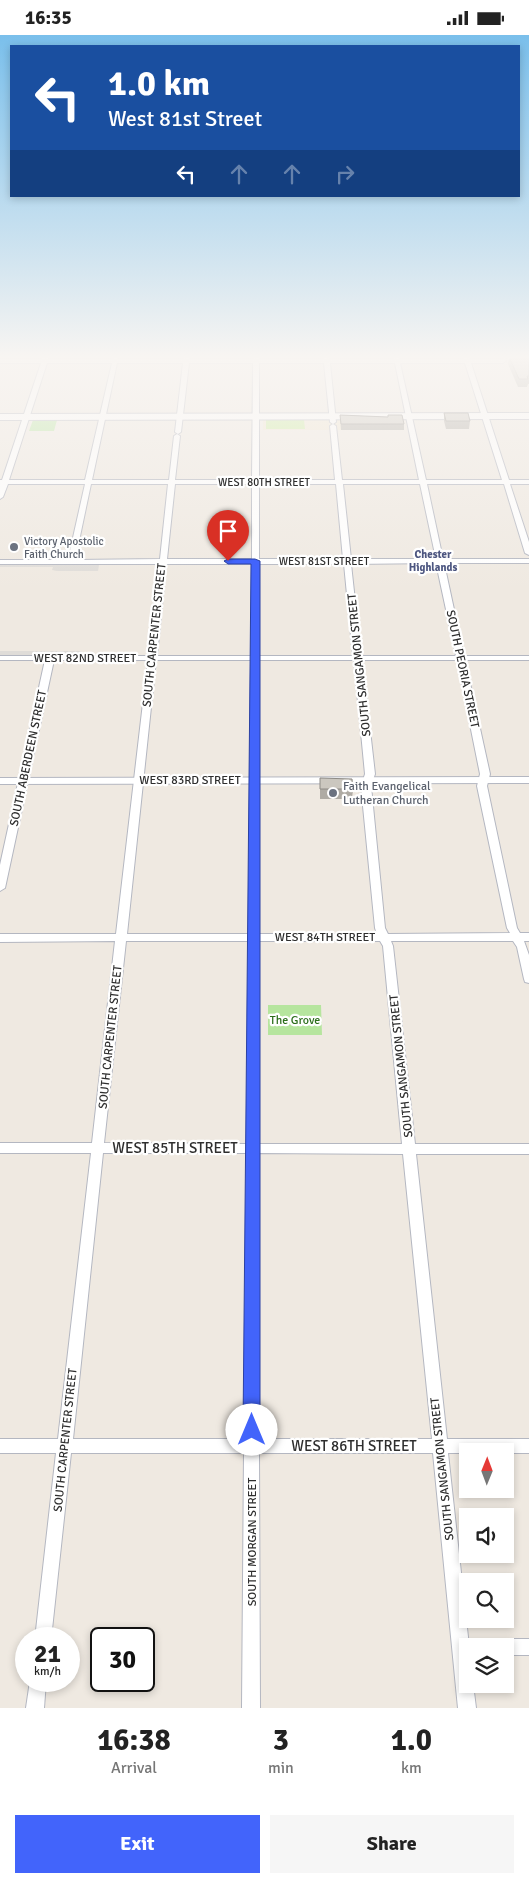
<!DOCTYPE html>
<html lang="en">
<head>
<meta charset="utf-8">
<style>
  body { margin:0; font-family:Signika,sans-serif; background:#f6f6f6; color:#222; height:100vh; display:flex; flex-direction:column; font-size:19px; white-space:nowrap }
  * { box-sizing:border-box; margin:0 }
  p { font-size:16px; color:#767676 }
  .icon { flex:none; width:28px; height:28px; fill:none; stroke:currentColor; stroke-width:2; stroke-linecap:round; stroke-linejoin:round }
  .map { position:relative; height:1673px; overflow:hidden }
  .panel { display:flex; flex-direction:column; background:#fff; flex:1 }
  .panel>* { flex:none }
  .guide { position:absolute; left:10px; top:10px; width:510px; height:152px; border-radius:0px; box-shadow:0 2px 8px #0003; background:#1a4fa0; color:#fff; overflow:hidden }
  .needle { width:32px; rotate:1deg }
  .tools { position:absolute; left:459px; top:1408px; display:grid; gap:10px }
  .tools a { display:grid; place-items:center; width:55px; height:55px; border-radius:0px; background:#fff; box-shadow:0 2px 8px #0003; font-size:25px }
  .speed { position:absolute; left:15px; top:1592px; display:flex; gap:10px; font-size:25px; font-weight:700; text-align:center }
  .speed>* { display:grid; place-content:center; width:65px; height:65px; border-radius:50%; background:#fff; box-shadow:0 2px 8px #0003; line-height:1 }
  .speed small { font-size:12px; font-weight:400 }
  .speed .limit { border:2px solid #111; border-radius:8px; background:#fff; color:#111 }
  .pin { position:absolute; display:grid; place-items:center; width:42px; height:42px; color:#fff; margin:-51px -21px; border-radius:50% 50% 50% 0; rotate:-45deg; box-shadow:0 0 5px #0007 }
  .pin .icon { rotate:45deg }
  .me { position:absolute; width:55px; margin:-28px; rotate:0deg; stroke-linejoin:round; filter:drop-shadow(0 0 4px #0008) }
  .turn { display:flex; align-items:center; gap:18px; height:105px; padding:0 15px; font-size:22px }
  .turn .icon { width:65px; height:65px; stroke-width:2.5 }
  .turn b { display:block; font-size:35px; line-height:42px }
  .lanes { display:flex; align-items:center; height:48px; padding:0 15px; background:#0003; justify-content:center; gap:25px; direction:ltr }
  .lanes .off { opacity:.35 }
  .eta { display:flex; justify-content:space-evenly; align-items:center; height:85px; text-align:center }
  .eta b { font-size:30px; font-weight:700; line-height:35px }
  .primary-button { display:flex; gap:10px; margin-top:auto; padding:10px 15px }
  .primary-button a { flex:1; height:58px; border-radius:0px; background:#4264fb; color:#fff; font-size:20px; font-weight:700; line-height:58px; text-align:center }
  .primary-button a+a { background:#f6f6f6; color:#222 }
  .status { display:flex; justify-content:space-between; align-items:center; height:35px; padding:0 25px; background:#fff; direction:ltr }
  .status svg { height:14px; fill:currentColor }
  .map>svg:first-child { display:block }
  .education { fill:#f0e6d1 }
  .green { fill:#b6e59e }
  .pitch { fill:#c9ec9a }
  .plaza { fill:#dfdcd8 }
  .lines { fill:none; stroke-linecap:round; stroke-linejoin:round }
  .minor-casing { stroke:#b4b7c1; stroke-width:2 }
  .tertiary-casing { stroke:#b4b7c1; stroke-width:2 }
  .secondary-casing { stroke:#b4b7c1; stroke-width:2 }
  .minor { fill:#fff; fill-rule:evenodd }
  .tertiary { fill:#fff; fill-rule:evenodd }
  .secondary { fill:#fff; fill-rule:evenodd }
  .wall { fill:#afaba4 }
  .building { fill:#cbc7bf; stroke:#8e8b86 }
  .route { fill:#4264fb; stroke:#2b41a3 }
  .worship-dot { fill:#6b7280; stroke:#fff; stroke-width:2 }
  .labels { text-anchor:middle; stroke-width:4.5; stroke-linejoin:round; paint-order:stroke }
  .far-street-label { font-size:11px; fill:#2e2e2e; stroke:#fff }
  .far-worship-label { font-size:11px; fill:#5b616d; stroke:#fff; text-anchor:start }
  .far-neighbourhood-label { font-size:11px; font-weight:bold; fill:#4d5680; stroke:#fff }
  .street-label { font-size:12px; fill:#2e2e2e; stroke:#fff }
  .worship-label { font-size:12px; fill:#5b616d; stroke:#fff; text-anchor:start }
  .park-label { font-size:12px; fill:#2c6e1b; stroke:#fff }
  .near-street-label { font-size:15px; fill:#2e2e2e; stroke:#fff }
</style>
</head>
<body>
<div class="status"><b>16:35</b><svg viewBox="0 0 49 12"><path d="M0 12V9h3v3zM5 12V6h3v6zM10 12V3h3v9zM15 12V0h3v12zM26 1h20v11H26zM47 4h2v5h-2z"/></svg></div>
<div class="map">
<svg width="529" height="1673" viewBox="0 0 529 1673">
  <rect width="100%" height="100%" fill="#efe9e1"/>
  <polygon class="education" points="263,384 402,384 404,395 263,395"/>
  <g class="green">
    <polygon points="33,385 57,385 54,396 29,396"/>
    <polygon points="268,970 321,970 322,1000 268,1000"/>
  </g>
  <polygon class="pitch" points="266,385 304,385 305,394 266,394"/>
  <g class="plaza">
    <polygon points="0,528 97,528 99,530 98,536 57,536 52,535 53,532 0,532"/>
    <polygon points="0,616 82,616 79,620 0,620"/>
  </g>
  <g class="lines">
    <g class="minor-casing">
      <g id="minor">
        <path d="M43 321H49L48 324H112L113 321H119L118 324H184V321H190L189 324H253V321H259V324H324L323 321H329V324H394L393 321H399L400 324H464L463 321H469L470 324H503L506 326 503 328H471L509 445H529V449H510L529 507V520L525 518 504 449H427L443 524H529V528H444L464 621H529V625H465L490 739 487 751 517 893 520 898H529V906H524L529 920V948L525 947 524 944 517 912 513 906H391L393 911 415 1109H529V1119H416L447 1404H529V1418H505V1416H468V1418H448L469 1611H468V1649H473L476 1673H458L433 1418H259L260 1673H242L244 1418H71L51 1604H35L56 1418H0V1404H58L91 1118H0V1108H92L115 906 0 907V899H116L148 625H54L5 853 0 856V830L45 625H0V621H148L159 529H0V525H68L85 449H8L3 462 0 464V445H2L41 328H0V324H42ZM47 328H112L85 445H9ZM117 328H183L175 397 178 399 181 397 189 328H253L252 445H175L180 401 177 399 174 401 169 445H92ZM259 328H324L330 387 333 389 336 387 330 328H395L419 445H342L336 391 333 389 330 391 335 445H259ZM400 328H465L502 445H426ZM91 449H168L160 524 75 525ZM175 449H252V524H167ZM259 449H336L343 524H259ZM343 449H420L436 524H351ZM436 528 456 621H361L351 529ZM166 529H252L251 621H157ZM259 529H344L353 621H259ZM156 625H251L249 899H127ZM259 625H354L365 739 361 751 375 893 377 899H259ZM362 625H457L480 739 477 751 507 893 510 898 388 899 385 893 371 751 375 739ZM126 906H249L247 1109 104 1108ZM259 906H380L383 911 402 1109H259ZM103 1118H247L245 1404H73ZM259 1118 403 1119 432 1404H259Z"/>
        <polygon points="505,1604 529,1604 529,1620 505,1620 505,1611 497,1611 499,1606"/>
        <polygon points="30,1646 46,1646 44,1673 26,1673"/>
      </g>
    </g>
    <g class="tertiary-casing">
      <polygon id="tertiary" points="529,742 529,748 0,749 0,743"/>
    </g>
    <g class="secondary-casing">
      <polygon id="secondary" points="529,378 529,384 0,385 0,379"/>
    </g>
    <use href="#minor" class="minor"/>
    <use href="#tertiary" class="tertiary"/>
    <use href="#secondary" class="secondary"/>
  </g>
  <g class="wall">
    <polygon points="509,322 529,322 529,349 528,349 527,352 518,352 508,329"/>
    <polygon points="444,378 470,386 469,394 446,394 444,386"/>
    <polygon points="340,380 388,382 388,380 404,389 404,395 341,395"/>
    <polygon points="320,743 353,754 352,764 320,764"/>
  </g>
  <g class="building">
    <polygon points="509,322 529,322 529,341 527,341 528,344 519,344"/>
    <polygon points="444,378 468,378 470,386 446,386"/>
    <polygon points="340,380 388,382 388,380 402,380 404,389 341,389"/>
    <polygon points="320,743 352,744 353,754 320,754"/>
  </g>
  <linearGradient id="sky" x2="0" y2="1"><stop stop-color="#7abfeb"/><stop offset="0.58" stop-color="#f8f5f2"/><stop offset="1" stop-color="#f8f5f2" stop-opacity="0"/></linearGradient>
  <rect width="529" height="555" fill="url(#sky)"/>
  <polygon class="route" points="255,524 260,526 260,1395 258,1401 252,1403 246,1401 243,1395 251,529 228,529 224,526 228,524"/>
  <g class="worship-dot">
    <circle cx="14" cy="512" r="5"/>
    <circle cx="333" cy="758" r="5"/>
  </g>
  <g class="labels">
    <g class="far-street-label">
      <text x="264" y="451">WEST 80TH STREET</text>
      <text x="324" y="530">WEST 81ST STREET</text>
    </g>
    <g class="far-worship-label">
      <text x="24" y="510">Victory Apostolic<tspan x="24" dy="13">Faith Church</tspan></text>
    </g>
    <g class="far-neighbourhood-label">
      <text x="433" y="523">Chester<tspan x="433" dy="13">Highlands</tspan></text>
    </g>
    <g class="street-label">
      <text transform="translate(154 600) rotate(-84)" y="4">SOUTH CARPENTER STREET</text>
      <text x="85" y="627">WEST 82ND STREET</text>
      <text transform="translate(359 630) rotate(-96)" y="4">SOUTH SANGAMON STREET</text>
      <text transform="translate(463 634) rotate(78)" y="4">SOUTH PEORIA STREET</text>
      <text transform="translate(28 723) rotate(-78)" y="4">SOUTH ABERDEEN STREET</text>
      <text x="190" y="749">WEST 83RD STREET</text>
      <text x="325" y="906">WEST 84TH STREET</text>
      <text transform="translate(110 1002) rotate(-84)" y="4">SOUTH CARPENTER STREET</text>
      <text transform="translate(401 1031) rotate(-96)" y="4">SOUTH SANGAMON STREET</text>
      <text transform="translate(65 1405) rotate(-84)" y="4">SOUTH CARPENTER STREET</text>
      <text transform="translate(442 1434) rotate(-96)" y="4">SOUTH SANGAMON STREET</text>
      <text transform="translate(252 1507) rotate(-90)" y="4">SOUTH MORGAN STREET</text>
    </g>
    <g class="worship-label">
      <text x="343" y="755">Faith Evangelical<tspan x="343" dy="14">Lutheran Church</tspan></text>
    </g>
    <g class="park-label">
      <text x="295" y="989">The Grove</text>
    </g>
    <g class="near-street-label">
      <text x="175" y="1118">WEST 85TH STREET</text>
      <text x="354" y="1416">WEST 86TH STREET</text>
    </g>
  </g>
</svg>
<div class="tools">
<a><svg class="needle" viewBox="-14 -14 28 28"><path d="M0-13l5 13h-10z" fill="#e53935"/><path d="M0 13l5-13h-10z" fill="#767676"/></svg></a>
<a><svg class="icon" aria-label="sound" viewBox="0 0 24 24"><path d="M4 9h4l5-4v14l-5-4H4zM17 9q2 3 0 6"/></svg></a>
<a><svg class="icon" aria-label="search" viewBox="0 0 24 24"><circle cx="10" cy="10" r="6"/><path d="M15 15l6 6"/></svg></a>
<a><svg class="icon" aria-label="layers" viewBox="0 0 24 24"><path d="M12 4l9 5-9 5-9-5zM3 14l9 5 9-5"/></svg></a>
</div>
<div class="speed"><div>21<small>km/h</small></div><div class="limit">30</div></div>
<div class="pin" style="left:228px;top:526px;background:#d93025"><svg class="icon" aria-label="arrive" viewBox="0 0 24 24"><path d="M6 21V4h12l-3 4 3 4H6"/></svg></div>
<svg class="me" style="left:252px;top:1395px" viewBox="-20 -20 40 40"><circle r="19" fill="#fff"/><path d="M0-13L10 11 0 6-10 11z" fill="#4264fb"/></svg>
<div class="guide">
<div class="turn"><svg class="icon" aria-label="left" viewBox="0 0 24 24"><path d="M17 20v-9H6M10 6l-5 5 5 5"/></svg><div><b>1.0 km</b>West 81st Street</div></div>
<div class="lanes"><svg class="icon" aria-label="left" viewBox="0 0 24 24"><path d="M17 20v-9H6M10 6l-5 5 5 5"/></svg><svg class="icon off" aria-label="ahead" viewBox="0 0 24 24"><path d="M12 20V5M6 11l6-6 6 6"/></svg><svg class="icon off" aria-label="ahead" viewBox="0 0 24 24"><path d="M12 20V5M6 11l6-6 6 6"/></svg><svg class="icon off" aria-label="right" viewBox="0 0 24 24"><path d="M7 20v-9h11M14 6l5 5-5 5"/></svg></div>
</div>
</div>
<section class="panel">
<div class="eta">
<div><b>16:38</b><p>Arrival</p></div>
<div><b>3</b><p>min</p></div>
<div><b>1.0</b><p>km</p></div>
</div>
<div class="primary-button"><a>Exit</a><a>Share</a></div>
</section>
</body>
</html>
